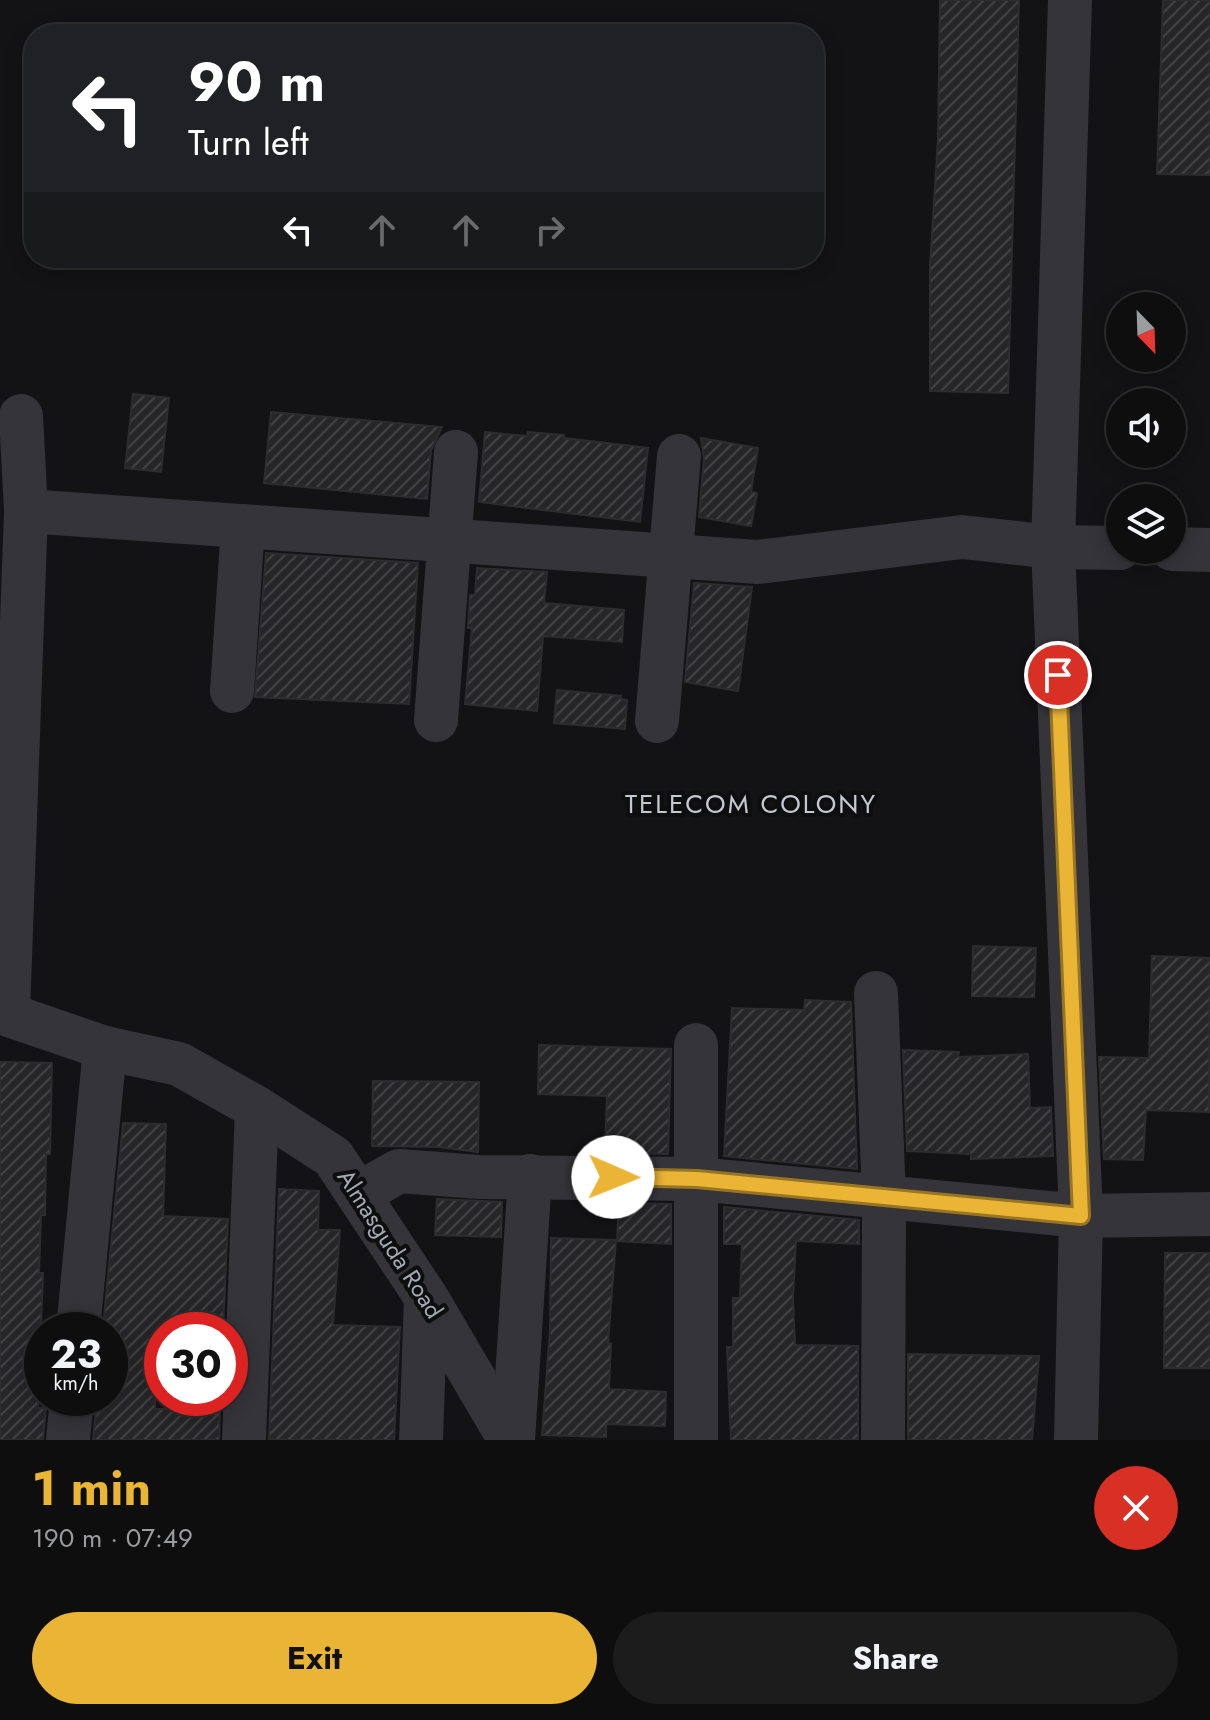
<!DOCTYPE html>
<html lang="en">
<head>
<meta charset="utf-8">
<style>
  body { margin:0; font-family:Jost,sans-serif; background:#1c1c1d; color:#f1f3f6; height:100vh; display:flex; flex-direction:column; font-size:30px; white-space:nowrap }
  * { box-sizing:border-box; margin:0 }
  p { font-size:26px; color:#9b9c9e }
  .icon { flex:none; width:44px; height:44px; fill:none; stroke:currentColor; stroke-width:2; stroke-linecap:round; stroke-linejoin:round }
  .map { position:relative; height:1440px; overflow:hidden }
  .panel { display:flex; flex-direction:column; background:#0e0e0f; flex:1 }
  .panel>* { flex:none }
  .guide { position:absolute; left:24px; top:24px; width:800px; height:244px; border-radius:32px; box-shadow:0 4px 20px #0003,0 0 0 2px #2e2e2f; background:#202124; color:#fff; overflow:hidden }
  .needle { width:52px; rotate:157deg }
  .tools { position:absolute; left:1106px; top:292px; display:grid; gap:16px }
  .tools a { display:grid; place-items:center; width:80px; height:80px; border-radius:50%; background:#0e0e0f; box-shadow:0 4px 20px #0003,0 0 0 2px #2e2e2f; font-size:40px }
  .speed { position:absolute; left:24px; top:1312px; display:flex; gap:16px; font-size:40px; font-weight:700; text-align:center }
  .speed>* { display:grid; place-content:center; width:104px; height:104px; border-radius:50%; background:#0e0e0f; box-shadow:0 4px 20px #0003,0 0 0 2px #2e2e2f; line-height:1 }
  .speed small { font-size:20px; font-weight:400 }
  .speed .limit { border:12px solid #d22; background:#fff; color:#111 }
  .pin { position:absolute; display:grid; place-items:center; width:68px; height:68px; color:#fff; margin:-34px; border:4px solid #fff; border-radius:50%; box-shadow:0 2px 8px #0007 }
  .me { position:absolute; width:88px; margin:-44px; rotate:91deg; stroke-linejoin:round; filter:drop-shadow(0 0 6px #0008) }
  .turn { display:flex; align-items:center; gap:28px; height:168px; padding:0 32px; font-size:36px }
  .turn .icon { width:104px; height:104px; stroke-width:2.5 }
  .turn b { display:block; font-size:56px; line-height:68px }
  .lanes { display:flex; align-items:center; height:76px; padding:0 32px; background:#0003; justify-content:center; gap:40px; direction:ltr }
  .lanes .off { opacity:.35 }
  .round { display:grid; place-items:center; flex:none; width:84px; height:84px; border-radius:42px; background:#1c1c1d }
  .overview { display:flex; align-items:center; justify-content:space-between; height:136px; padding:0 32px }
  h1 { font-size:48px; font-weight:700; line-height:60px; color:#eab435 }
  .button { display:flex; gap:16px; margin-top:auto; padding:16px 32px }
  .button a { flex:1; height:92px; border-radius:48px; background:#eab435; color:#111; font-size:32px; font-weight:700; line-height:92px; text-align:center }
  .button a+a { background:#1c1c1d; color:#f1f3f6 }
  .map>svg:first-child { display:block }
  .building { fill:url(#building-hatch); stroke:#2d2d30; stroke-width:2 }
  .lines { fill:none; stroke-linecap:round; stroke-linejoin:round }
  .minor { stroke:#343439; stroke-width:44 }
  .route-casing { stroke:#987522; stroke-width:20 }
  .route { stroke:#eab435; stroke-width:14 }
  .labels { text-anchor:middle; stroke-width:8; stroke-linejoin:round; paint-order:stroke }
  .street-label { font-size:24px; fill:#a5a9b4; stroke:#0e0e0f }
  .neighbourhood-label { font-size:26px; letter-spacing:2px; fill:#c5c8d0; stroke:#0e0e0f }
</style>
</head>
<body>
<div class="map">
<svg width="1210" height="1440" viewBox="0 0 1210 1440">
  <defs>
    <pattern id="building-hatch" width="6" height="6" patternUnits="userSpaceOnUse" patternTransform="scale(2)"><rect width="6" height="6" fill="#262528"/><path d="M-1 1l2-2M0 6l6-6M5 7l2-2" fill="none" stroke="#424245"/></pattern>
  </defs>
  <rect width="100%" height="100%" fill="#131214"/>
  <g class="building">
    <polygon points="940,0 1019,0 1008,393 930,391 930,266 938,138"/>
    <polygon points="1163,0 1210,0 1210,175 1157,174"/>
    <polygon points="133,394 169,398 161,472 125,468"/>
    <polygon points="271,412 442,427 431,450 427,499 264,483"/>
    <polygon points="485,432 527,436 528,432 564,435 564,438 648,448 640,522 479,502"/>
    <polygon points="701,438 758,448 751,492 757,493 751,526 699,517 704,458"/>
    <polygon points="266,553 418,563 409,704 255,697"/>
    <polygon points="477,568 547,572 544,603 624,610 622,642 543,636 537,711 465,704 472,628 468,628 470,595 475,595"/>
    <polygon points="694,583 752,587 738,691 685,682"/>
    <polygon points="557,690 621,696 621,699 627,700 625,729 554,723"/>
    <polygon points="973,946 1036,948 1034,997 972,996"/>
    <polygon points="1152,956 1210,958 1209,1112 1146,1110 1143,1160 1104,1159 1099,1057 1149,1058"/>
    <polygon points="805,1000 851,1002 857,1169 724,1156 732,1008 804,1010"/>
    <polygon points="539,1045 671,1049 668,1154 621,1153 622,1149 605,1149 607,1096 538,1094"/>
    <polygon points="903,1050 959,1052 958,1057 1028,1054 1030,1108 1051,1107 1053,1156 971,1159 971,1154 907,1151"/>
    <polygon points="0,1062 52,1063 50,1154 46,1154 45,1215 41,1215 39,1273 43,1273 38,1408 46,1408 43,1440 0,1440"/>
    <polygon points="373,1081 479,1082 478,1152 439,1147 372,1146"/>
    <polygon points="123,1123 166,1124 163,1216 228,1219 223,1330 157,1330 155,1409 220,1409 219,1440 93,1440 97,1398 110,1398 110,1330 103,1327"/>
    <polygon points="279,1189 319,1191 318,1230 340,1230 333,1325 400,1327 394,1440 269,1440"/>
    <polygon points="437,1199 502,1202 501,1237 435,1235"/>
    <polygon points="619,1203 671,1204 671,1244 617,1241"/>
    <polygon points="724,1207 859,1220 859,1244 796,1241 793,1299 795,1345 858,1346 858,1440 731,1440 727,1347 733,1347 733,1298 740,1298 742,1244 724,1244"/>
    <polygon points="551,1238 616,1240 608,1343 611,1344 609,1389 666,1392 665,1426 606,1424 606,1437 542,1435 550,1330"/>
    <polygon points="1165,1253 1210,1253 1210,1368 1164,1368"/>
    <polygon points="908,1354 1039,1356 1032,1440 908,1440"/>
  </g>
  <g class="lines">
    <g class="minor">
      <polyline points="1070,0 1053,547 1081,1216 1076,1440"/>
      <polyline points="26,511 758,562 962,537 1053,547 1120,548"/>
      <polyline points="1172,549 1210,550"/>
      <polyline points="232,691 243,526"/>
      <polyline points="436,720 456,452"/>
      <polyline points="657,721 679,456"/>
      <polyline points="876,993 884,1198 883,1440"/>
      <polyline points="0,1012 105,1048 179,1064 257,1108 333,1157 426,1297 510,1440"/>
      <polyline points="8,1014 26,511 21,416"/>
      <polyline points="696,1045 696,1440"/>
      <polyline points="360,1193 399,1171 479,1177 697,1179 1081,1216 1210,1214"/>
      <polyline points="78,1330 105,1048"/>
      <polyline points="68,1440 72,1398"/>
      <polyline points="244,1440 257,1108"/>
      <polyline points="421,1440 426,1297"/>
      <polyline points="513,1440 530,1176"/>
    </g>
  </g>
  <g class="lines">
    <g class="route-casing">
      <polyline id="route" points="613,1177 697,1179 1081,1216 1058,675"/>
    </g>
    <use href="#route" class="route"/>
  </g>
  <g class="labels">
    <g class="street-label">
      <text transform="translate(390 1244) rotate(57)" y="8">Almasguda Road</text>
    </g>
    <g class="neighbourhood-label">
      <text x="751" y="813">TELECOM COLONY</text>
    </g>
  </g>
</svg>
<div class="tools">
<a><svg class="needle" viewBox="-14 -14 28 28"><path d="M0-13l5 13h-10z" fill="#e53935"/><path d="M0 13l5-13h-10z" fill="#9b9c9e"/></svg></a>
<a><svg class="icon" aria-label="sound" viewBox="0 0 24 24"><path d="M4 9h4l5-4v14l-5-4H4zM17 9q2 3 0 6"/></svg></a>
<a><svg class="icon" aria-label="layers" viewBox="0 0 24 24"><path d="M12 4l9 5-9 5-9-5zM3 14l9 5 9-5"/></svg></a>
</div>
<div class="speed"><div>23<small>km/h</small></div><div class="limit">30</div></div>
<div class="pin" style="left:1058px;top:675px;background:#d93025"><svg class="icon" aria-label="arrive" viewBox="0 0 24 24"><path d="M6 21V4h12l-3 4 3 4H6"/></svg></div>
<svg class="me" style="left:613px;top:1177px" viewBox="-20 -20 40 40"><circle r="19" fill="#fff"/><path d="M0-13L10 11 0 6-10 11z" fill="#eab435"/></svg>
<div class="guide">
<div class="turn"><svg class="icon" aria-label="left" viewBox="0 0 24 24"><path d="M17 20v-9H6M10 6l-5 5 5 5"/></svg><div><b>90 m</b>Turn left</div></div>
<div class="lanes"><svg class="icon" aria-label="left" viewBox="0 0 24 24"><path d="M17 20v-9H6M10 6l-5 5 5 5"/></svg><svg class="icon off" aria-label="ahead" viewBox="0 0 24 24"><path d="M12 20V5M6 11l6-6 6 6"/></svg><svg class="icon off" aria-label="ahead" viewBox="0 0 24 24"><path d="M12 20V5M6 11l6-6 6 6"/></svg><svg class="icon off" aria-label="right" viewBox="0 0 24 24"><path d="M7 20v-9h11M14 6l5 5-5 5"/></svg></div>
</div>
</div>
<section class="panel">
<div class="overview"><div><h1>1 min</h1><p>190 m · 07:49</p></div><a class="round" style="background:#d93025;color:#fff"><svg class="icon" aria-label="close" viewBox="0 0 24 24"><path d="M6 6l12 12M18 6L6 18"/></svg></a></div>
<div class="button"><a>Exit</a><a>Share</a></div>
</section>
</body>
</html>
